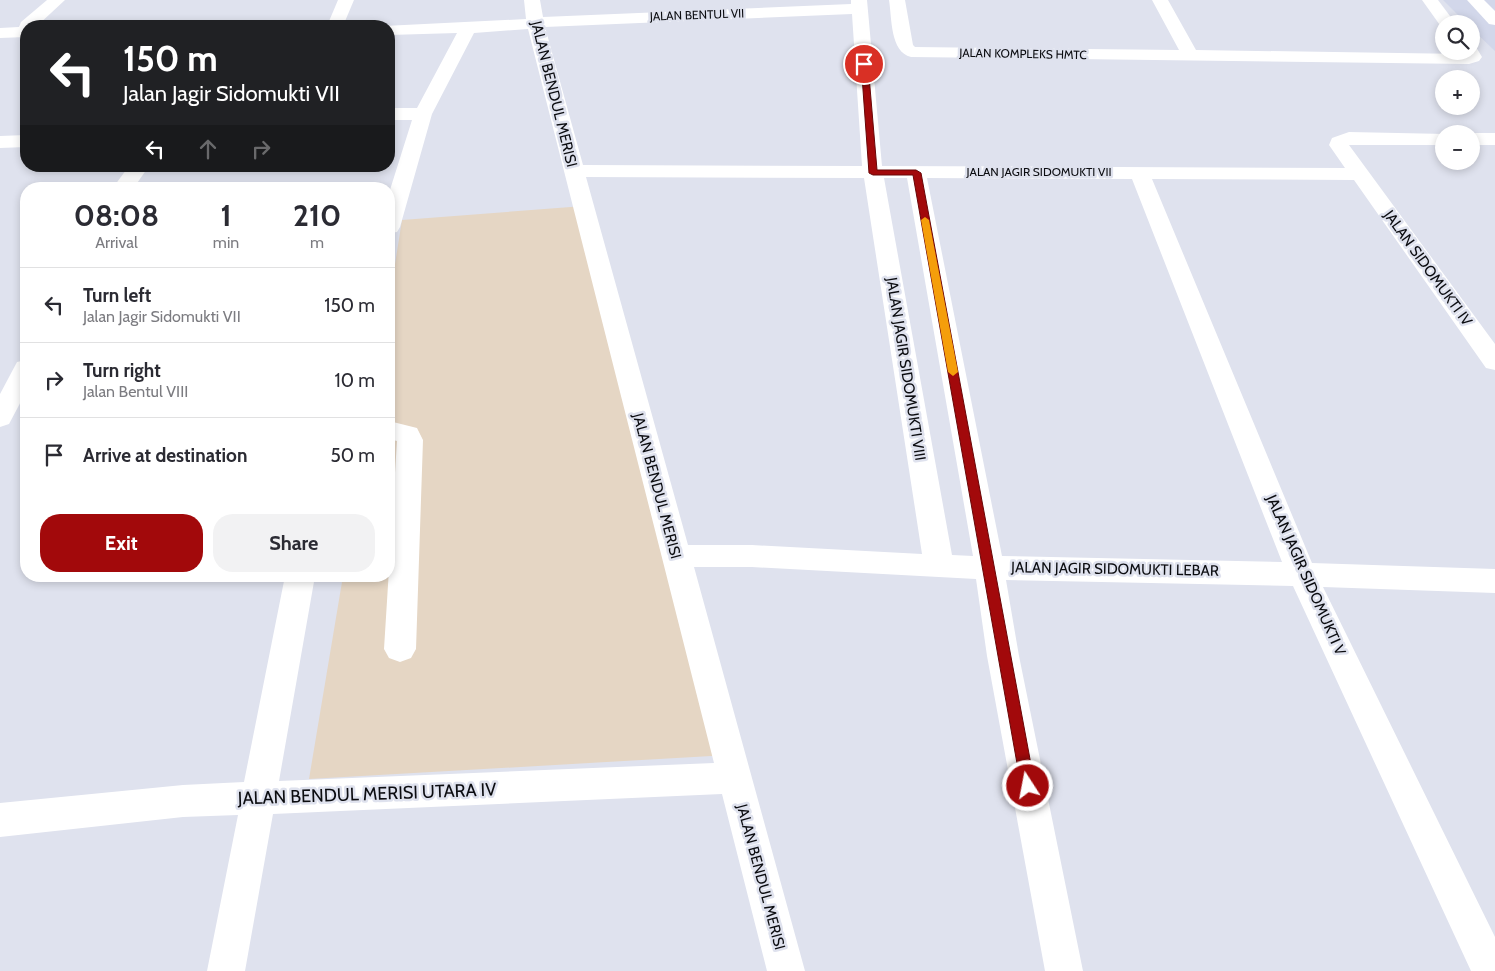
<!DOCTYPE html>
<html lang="en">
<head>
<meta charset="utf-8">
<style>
  body { margin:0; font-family:Cabin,sans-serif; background:#f2f2f3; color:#2b2b33; height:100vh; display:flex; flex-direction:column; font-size:19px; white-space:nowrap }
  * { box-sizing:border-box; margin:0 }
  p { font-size:16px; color:#7c7c81 }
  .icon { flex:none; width:28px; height:28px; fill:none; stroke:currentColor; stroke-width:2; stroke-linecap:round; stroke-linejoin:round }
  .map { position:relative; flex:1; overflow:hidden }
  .details { position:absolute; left:20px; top:182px; width:375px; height:400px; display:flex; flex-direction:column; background:#fff; border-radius:20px; box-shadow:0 2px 8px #0003 }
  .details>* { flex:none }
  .guide { position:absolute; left:20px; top:20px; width:375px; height:152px; border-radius:20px; box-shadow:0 2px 8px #0003; background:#202124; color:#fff; overflow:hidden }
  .controls { position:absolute; left:1435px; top:15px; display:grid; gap:10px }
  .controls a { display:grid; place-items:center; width:45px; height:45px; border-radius:50%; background:#fff; box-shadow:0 2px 8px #0003; font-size:25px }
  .pin { position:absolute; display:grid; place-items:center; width:42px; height:42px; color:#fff; margin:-21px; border:2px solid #fff; border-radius:50%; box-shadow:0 1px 5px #0007 }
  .me { position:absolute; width:55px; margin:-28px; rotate:349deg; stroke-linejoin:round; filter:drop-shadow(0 0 4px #0008) }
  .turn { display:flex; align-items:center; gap:18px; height:105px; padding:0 20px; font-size:22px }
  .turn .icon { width:65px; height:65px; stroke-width:2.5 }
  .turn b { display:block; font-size:35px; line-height:42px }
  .lanes { display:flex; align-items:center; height:48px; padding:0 20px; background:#0003; justify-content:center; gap:25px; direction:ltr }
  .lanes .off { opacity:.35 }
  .eta { display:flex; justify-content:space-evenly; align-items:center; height:85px; text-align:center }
  .eta b { font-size:30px; font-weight:800; line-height:35px }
  .button { display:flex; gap:10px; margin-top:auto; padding:10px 20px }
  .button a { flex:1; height:58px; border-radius:20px; background:#a2090b; color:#fff; font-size:20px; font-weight:800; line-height:58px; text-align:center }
  .button a+a { background:#f2f2f3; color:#2b2b33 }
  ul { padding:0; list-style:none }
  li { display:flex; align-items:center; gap:15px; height:75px; padding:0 20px; border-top:1px solid #e1e1e2 }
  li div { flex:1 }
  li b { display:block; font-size:19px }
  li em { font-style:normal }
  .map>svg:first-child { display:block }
  .built { fill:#d2d7ea }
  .education { fill:#e5d6c4 }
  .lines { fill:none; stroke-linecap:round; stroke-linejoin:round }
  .minor { fill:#fff; fill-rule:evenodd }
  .route { fill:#a2090b; stroke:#690607 }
  .slow { fill:#f59e0b }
  .labels { text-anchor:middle; stroke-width:5; stroke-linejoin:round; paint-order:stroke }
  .far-street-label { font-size:12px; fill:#0b0c10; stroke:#dfe2ee }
  .street-label { font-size:15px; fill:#0b0c10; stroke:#dfe2ee }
  .near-street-label { font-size:18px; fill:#0b0c10; stroke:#dfe2ee }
</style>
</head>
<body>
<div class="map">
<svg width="1495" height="971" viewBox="0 0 1495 971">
  <rect width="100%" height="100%" fill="#dfe2ee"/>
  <polygon class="built" points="1443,0 1495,0 1495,51 1471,28 1471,24 1467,24"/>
  <polygon class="education" points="584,206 729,755 309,779 343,576 389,576 389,302 402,220"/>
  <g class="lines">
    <g class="minor">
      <polygon points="47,0 65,0 37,26 26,26 26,37 0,38 0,28 19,27 21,22"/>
      <polygon points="338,0 354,0 343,26 327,26"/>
      <path d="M524 0H540L543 17 851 4V0H867L882 166 1345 168 1329 145 1332 138 1349 132 1446 134H1444V145H1349L1495 344V370L1486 368 1354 180 1152 179 1312 563 1495 569V593L1323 587 1495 937V971H1471L1293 586 1006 580 1019 656 1083 971H1045L987 656 976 579 752 567H694L805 971H767L722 794 273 814 245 971H207L238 815 183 817 0 837V803L183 785 244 782 285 576H315L279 781 714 763 528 29 474 33 432 114 400 227 397 232 389 233V193L412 120H389V108H417L457 33 389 35V26H384L526 19ZM852 14 862 166 583 165 545 27ZM586 177 864 178 922 554 752 545H688ZM884 178H907L973 556 952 555ZM927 178 1132 179 1282 562 1002 556Z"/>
      <path d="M889 0H905L913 45 915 47 1179 50 1152 0H1168L1196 50 1463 54 1461 51H1471V46L1476 47 1482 57 1479 61 1469 64 911 57C890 52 892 18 889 0Z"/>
      <polygon points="1422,0 1438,0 1456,24 1444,24 1444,28 1442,28"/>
      <polygon points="1467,0 1484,0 1495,11 1495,25 1489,24"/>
      <polygon points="1471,133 1495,133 1495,145 1471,145 1471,134 1469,134"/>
      <polygon points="26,135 26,147 0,148 0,136"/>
      <polygon points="129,166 149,166 133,189 112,189"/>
      <polygon points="26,360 26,392 9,424 0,427 0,394 17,362"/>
      <polygon points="389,421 417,428 423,440 416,649 411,658 400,662 389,658 384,649 397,441 389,439"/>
    </g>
  </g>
  <polygon class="route" points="861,62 868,64 877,170 916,170 921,173 1035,786 1033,791 1028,793 1023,791 1021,786 913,175 873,175 869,173"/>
  <polygon class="slow" points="925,217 929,220 958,372 953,376 948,372 921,220"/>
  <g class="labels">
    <g class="far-street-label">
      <text transform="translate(697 15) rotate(-2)" y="4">JALAN BENTUL VII</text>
      <text transform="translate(1023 54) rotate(1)" y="4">JALAN KOMPLEKS HMTC</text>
      <text x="1039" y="176">JALAN JAGIR SIDOMUKTI VII</text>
    </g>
    <g class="street-label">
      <text transform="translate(554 94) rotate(76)" y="5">JALAN BENDUL MERISI</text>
      <text transform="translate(1428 268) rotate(54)" y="5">JALAN SIDOMUKTI IV</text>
      <text transform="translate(906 369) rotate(81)" y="5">JALAN JAGIR SIDOMUKTI VIII</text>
      <text transform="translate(657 486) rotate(75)" y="5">JALAN BENDUL MERISI</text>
      <text transform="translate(1115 569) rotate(1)" y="5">JALAN JAGIR SIDOMUKTI LEBAR</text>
      <text transform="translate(1306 575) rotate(66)" y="5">JALAN JAGIR SIDOMUKTI V</text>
      <text transform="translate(761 877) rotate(75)" y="5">JALAN BENDUL MERISI</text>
    </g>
    <g class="near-street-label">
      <text transform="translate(367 794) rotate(-2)" y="6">JALAN BENDUL MERISI UTARA IV</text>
    </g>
  </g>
</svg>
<div class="controls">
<a><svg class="icon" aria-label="search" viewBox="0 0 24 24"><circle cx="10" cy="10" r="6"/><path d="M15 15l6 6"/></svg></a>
<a>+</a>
<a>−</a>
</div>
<div class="pin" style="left:864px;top:64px;background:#d93025"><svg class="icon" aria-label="arrive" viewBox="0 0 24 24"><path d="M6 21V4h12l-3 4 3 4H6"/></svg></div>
<svg class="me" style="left:1028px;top:786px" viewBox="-20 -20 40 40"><circle r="17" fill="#a2090b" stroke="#fff" stroke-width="3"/><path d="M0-11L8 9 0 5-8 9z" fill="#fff"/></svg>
<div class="guide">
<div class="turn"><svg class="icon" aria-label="left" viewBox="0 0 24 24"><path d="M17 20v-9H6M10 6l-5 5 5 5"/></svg><div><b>150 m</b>Jalan Jagir Sidomukti VII</div></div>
<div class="lanes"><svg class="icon" aria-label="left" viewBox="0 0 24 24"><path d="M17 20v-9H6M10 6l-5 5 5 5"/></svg><svg class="icon off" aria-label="ahead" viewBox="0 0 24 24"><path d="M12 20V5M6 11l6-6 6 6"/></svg><svg class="icon off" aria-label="right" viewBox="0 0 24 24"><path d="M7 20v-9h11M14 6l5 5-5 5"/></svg></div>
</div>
<section class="details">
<div class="eta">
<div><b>08:08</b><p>Arrival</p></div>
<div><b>1</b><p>min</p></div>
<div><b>210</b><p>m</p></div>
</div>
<ul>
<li><svg class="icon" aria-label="left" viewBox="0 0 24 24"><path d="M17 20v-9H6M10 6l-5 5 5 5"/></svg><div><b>Turn left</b><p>Jalan Jagir Sidomukti VII</p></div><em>150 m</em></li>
<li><svg class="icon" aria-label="right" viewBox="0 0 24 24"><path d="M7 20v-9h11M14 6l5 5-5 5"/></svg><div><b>Turn right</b><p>Jalan Bentul VIII</p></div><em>10 m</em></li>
<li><svg class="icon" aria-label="arrive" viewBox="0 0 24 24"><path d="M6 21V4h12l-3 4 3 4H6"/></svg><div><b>Arrive at destination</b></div><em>50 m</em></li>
</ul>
<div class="button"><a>Exit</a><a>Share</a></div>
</section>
</div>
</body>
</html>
